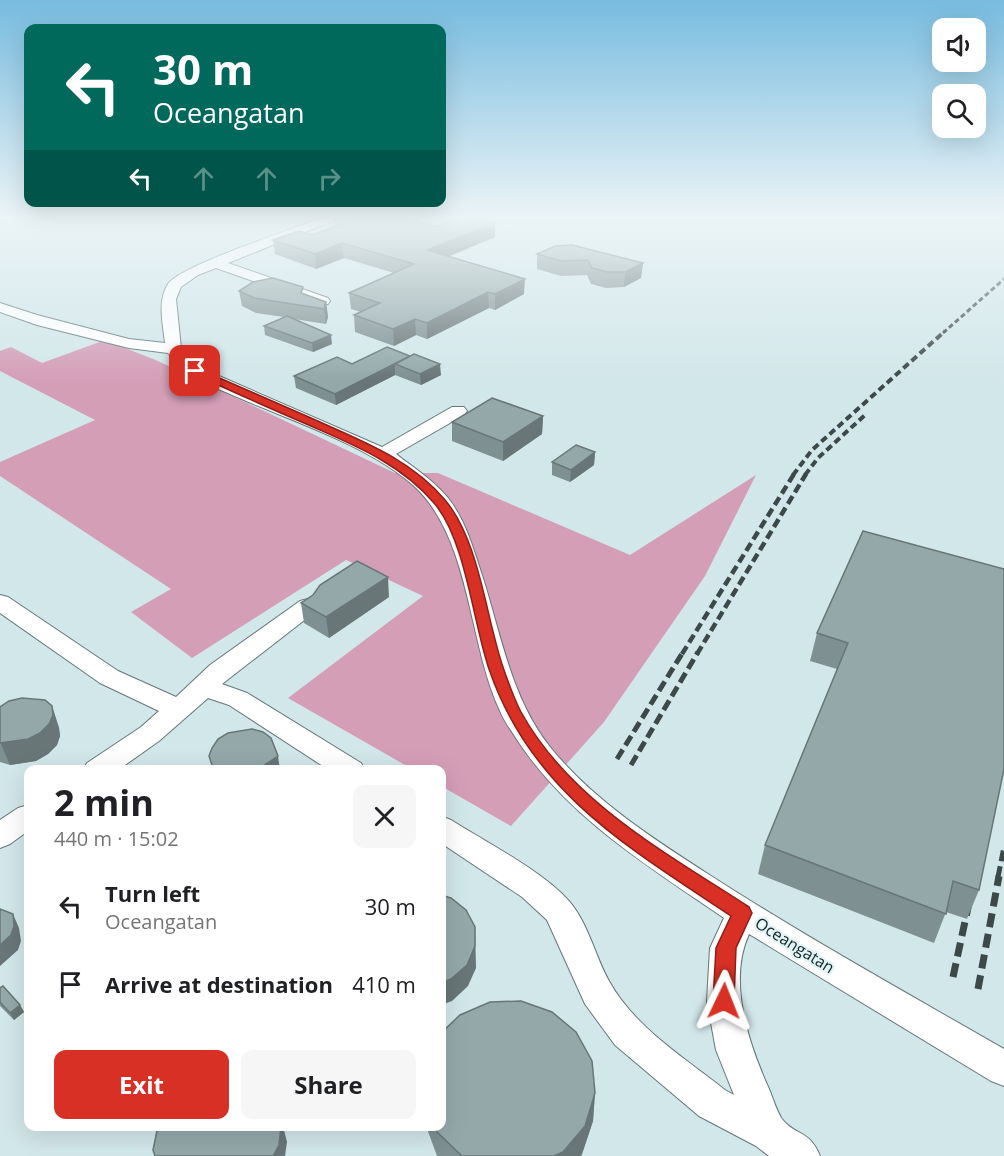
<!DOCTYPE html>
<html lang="en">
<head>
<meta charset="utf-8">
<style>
  body { margin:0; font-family:"Open Sans",sans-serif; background:#f6f6f6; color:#202124; height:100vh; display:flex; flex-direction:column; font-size:22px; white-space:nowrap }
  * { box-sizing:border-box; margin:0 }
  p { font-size:20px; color:#757577 }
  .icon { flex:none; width:33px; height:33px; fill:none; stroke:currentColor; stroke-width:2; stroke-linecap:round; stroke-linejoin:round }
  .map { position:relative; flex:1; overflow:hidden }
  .panel { position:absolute; left:24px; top:765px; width:422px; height:366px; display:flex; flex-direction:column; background:#fff; border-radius:12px; box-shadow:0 6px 24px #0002 }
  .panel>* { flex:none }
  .banner { position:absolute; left:24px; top:24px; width:422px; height:183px; border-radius:12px; box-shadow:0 6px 24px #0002; background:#00695c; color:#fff; overflow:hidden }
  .tools { position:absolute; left:932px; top:18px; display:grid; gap:12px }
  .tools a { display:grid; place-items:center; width:54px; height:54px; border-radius:12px; background:#fff; box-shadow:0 6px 24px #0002; font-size:30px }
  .pin { position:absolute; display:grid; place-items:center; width:51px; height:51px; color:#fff; margin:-26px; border-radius:12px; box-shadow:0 3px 9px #0006 }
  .me { position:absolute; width:66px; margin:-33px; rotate:2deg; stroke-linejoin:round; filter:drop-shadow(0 0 4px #0008) }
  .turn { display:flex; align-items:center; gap:21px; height:126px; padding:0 30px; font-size:27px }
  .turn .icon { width:78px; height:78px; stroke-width:2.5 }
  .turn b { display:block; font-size:42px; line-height:51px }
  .lanes { display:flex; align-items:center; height:57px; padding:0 30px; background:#0003; justify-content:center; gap:30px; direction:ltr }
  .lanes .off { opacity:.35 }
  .round { display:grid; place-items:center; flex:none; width:63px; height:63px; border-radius:12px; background:#f6f6f6 }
  .headline { display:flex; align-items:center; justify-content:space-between; height:102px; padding:0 30px }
  h1 { font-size:36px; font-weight:700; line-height:45px }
  .primary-button { display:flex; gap:12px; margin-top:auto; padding:12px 30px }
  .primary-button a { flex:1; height:69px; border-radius:12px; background:#d93025; color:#fff; font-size:24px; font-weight:700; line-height:69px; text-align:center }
  .primary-button a+a { background:#f6f6f6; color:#202124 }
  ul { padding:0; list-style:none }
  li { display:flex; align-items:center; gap:18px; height:78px; padding:0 30px }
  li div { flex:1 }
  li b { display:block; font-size:22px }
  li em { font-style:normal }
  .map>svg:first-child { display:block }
  .green { fill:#d49eb7 }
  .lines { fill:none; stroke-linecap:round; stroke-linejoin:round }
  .minor-casing { stroke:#64777a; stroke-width:2 }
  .minor { fill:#fff; fill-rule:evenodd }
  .rail-far4 { stroke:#3d4849; stroke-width:3; stroke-dasharray:5 3; stroke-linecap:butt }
  .rail-far3 { stroke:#3d4849; stroke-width:4; stroke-dasharray:7 4; stroke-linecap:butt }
  .rail-far2 { stroke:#3d4849; stroke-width:4.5; stroke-dasharray:9 4.5; stroke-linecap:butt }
  .rail-far1 { stroke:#3d4849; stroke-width:5; stroke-dasharray:11 5; stroke-linecap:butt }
  .rail { stroke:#3d4849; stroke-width:7; stroke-dasharray:14 7; stroke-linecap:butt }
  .wall { fill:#7f9092 }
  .shaded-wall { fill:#687677 }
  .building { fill:#94a8aa; stroke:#687677; stroke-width:1.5 }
  .route { fill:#d93025; stroke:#8d1f18; stroke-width:1.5 }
  .labels { text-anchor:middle; stroke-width:4.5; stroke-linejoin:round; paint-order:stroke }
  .street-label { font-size:16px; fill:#192122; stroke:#dff4f7 }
</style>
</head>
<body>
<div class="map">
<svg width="1004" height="1156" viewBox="0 0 1004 1156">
  <rect width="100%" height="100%" fill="#d2e7ea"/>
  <polygon class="green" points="105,340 158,361 395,473 438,473 630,555 756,475 705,576 604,722 511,826 441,786 441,770 412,769 288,698 423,596 346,560 192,658 131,612 171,589 0,476 0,462 95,420 0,371 0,351 11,347 42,363"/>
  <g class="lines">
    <g class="minor-casing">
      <g id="minor">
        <path d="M321 218H340L228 263 328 298 330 301 328 304H318L216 268 198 275 181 287 176 299 181 348 188 358 219 376 382 447 452 407H464L467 411 464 415 396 454C414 468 433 480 448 498 463 517 471 541 478 563 500 626 508 694 550 747 593 800 652 838 708 874 804 936 905 992 1004 1049V1086L991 1081 749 934C727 982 749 1044 769 1089 773 1098 776 1110 782 1119 794 1135 810 1130 820 1156H769L756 1146 699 1116 615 1045 585 1004 547 920 522 897 441 843V816L451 820C486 842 542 871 568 900 588 922 595 956 609 981 634 1027 685 1058 725 1090L734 1095 716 1050 707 1001 710 948 724 918C648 866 567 817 516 738 511 730 504 721 500 711 468 643 471 537 413 485 370 447 298 423 244 400 217 388 185 378 168 353L129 348 37 325 0 312V303L37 315 129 339 165 343C163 324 157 301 168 284 181 265 294 229 321 218Z"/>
        <polygon points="0,595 8,597 118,671 176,697 210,665 300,601 308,599 316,601 320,606 316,611 222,684 247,693 361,763 365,770 329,770 229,705 208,698 159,741 118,770 83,770 87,763 141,727 159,711 100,683 0,613"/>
        <polygon points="28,805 28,831 10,844 0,848 0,820 18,808"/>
      </g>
    </g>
    <use href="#minor" class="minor"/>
    <polyline class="rail-far4" points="943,333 1004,279"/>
    <g class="rail-far3">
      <polyline points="793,475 812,450 945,331"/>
      <polyline points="805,475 818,458 865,415"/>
    </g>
    <g class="rail-far2">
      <polyline points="682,654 794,474"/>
      <polyline points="697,654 806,474"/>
    </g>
    <g class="rail-far1">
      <polyline points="617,759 683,652"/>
      <polyline points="631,765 698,652"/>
      <polyline points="998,877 1004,847"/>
    </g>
    <g class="rail">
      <polyline points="953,977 969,903"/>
      <polyline points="978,989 999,876"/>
    </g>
  </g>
  <g class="wall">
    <polygon points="334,218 407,218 436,227 495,237 448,257 524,294 495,310 489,308 427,339 416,335 394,346 355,332 354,315 361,312 351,309 349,293 394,273 344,258 316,269 275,254 273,240 312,235 336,226 335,226"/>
    <polygon points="537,254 643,263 641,278 624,287 606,288 591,284 587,275 561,276 537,269"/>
    <polygon points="239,291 326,302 328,317 326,324 294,319 332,344 313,352 265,335 264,326 284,317 256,313 242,306"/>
    <polygon points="387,347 441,375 421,385 395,375 336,405 296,388 294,376 352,364"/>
    <polygon points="543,416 542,434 503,461 452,441 452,422"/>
    <polygon points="595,452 594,465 570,482 552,475 552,462"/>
    <polygon points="863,531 979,890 967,919 946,912 934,943 758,874 765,845 837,669 810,661 817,633"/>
    <polygon points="313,595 389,597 329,638 304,623 301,603"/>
    <polygon points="52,706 59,728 60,736 57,745 48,754 36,761 10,765 0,762 0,707"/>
    <polygon points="209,756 280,770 213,770"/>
    <polygon points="0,988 20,1005 24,1012 14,1020 0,1006"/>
    <polygon points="595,1093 593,1121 582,1154 581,1156 437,1156 426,1126 441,1126"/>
  </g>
  <g class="shaded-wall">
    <polygon points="495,223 495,237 427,265 427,250"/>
    <polygon points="342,243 344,258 316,269 315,254"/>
    <polygon points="643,263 641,278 624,287 625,272"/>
    <polygon points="525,279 524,294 495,310 495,294"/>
    <polygon points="488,292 489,308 427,339 427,323"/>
    <polygon points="326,302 328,317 326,324 324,309"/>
    <polygon points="415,319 416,335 394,346 393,329"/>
    <polygon points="331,335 332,344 313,352 312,343"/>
    <polygon points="395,364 395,375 336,405 335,394"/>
    <polygon points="440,364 441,375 421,385 420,374"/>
    <polygon points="543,416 542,434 503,461 503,442"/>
    <polygon points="595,452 594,465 570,482 571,470"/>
    <polygon points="388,577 389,597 329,638 326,617"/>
    <polygon points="52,706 59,728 60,736 57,745 48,754 36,761 10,765 1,744"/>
    <polygon points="278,756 280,770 257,770"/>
    <polygon points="13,914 19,928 21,941 18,950 0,966 0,945"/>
    <polygon points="475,927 476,968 468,986 452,1001 441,1005 441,983"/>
    <polygon points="20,1005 24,1012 14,1020 10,1013"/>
    <polygon points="595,1093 593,1121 582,1154 581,1156 554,1156"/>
    <polygon points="281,1126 283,1126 287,1142 285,1156 273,1156"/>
  </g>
  <g class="building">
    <polygon points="355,218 407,218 436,227 457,218 480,218 495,223 427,250 525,279 495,294 488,292 427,323 415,319 393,329 354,315 380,303 349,293 414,264 342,243 315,254 273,240 299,231 312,235 357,219"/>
    <polygon points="572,245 643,263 625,272 607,272 592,268 588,260 561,261 537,254 555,246"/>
    <polygon points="273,278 303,287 301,293 326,302 324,309 254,298 239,291 253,282"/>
    <polygon points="287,316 331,335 312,343 264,326"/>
    <polygon points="387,347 410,356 335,394 294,376 337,357 352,364"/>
    <polygon points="414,354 440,364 420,374 395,364"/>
    <polygon points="492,398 543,416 503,442 452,422"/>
    <polygon points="576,445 595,452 571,470 552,462"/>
    <polygon points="863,531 1004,569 1004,769 979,890 953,881 946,914 765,845 848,643 817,633"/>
    <polygon points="357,561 388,577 326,617 301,603 313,595 320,585"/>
    <polygon points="22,698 45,700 52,706 53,715 49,724 40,733 28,739 0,743 0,707 9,701"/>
    <polygon points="252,729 263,732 271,738 278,756 257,770 218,770 212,765 209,756 212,748 218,739 228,733"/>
    <polygon points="28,879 28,900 27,900 25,887"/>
    <polygon points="441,895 451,898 466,910 475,927 475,946 467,965 451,979 441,983"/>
    <polygon points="0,909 13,914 14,926 11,935 0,945"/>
    <polygon points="3,986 20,1005 10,1013 0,1002 0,988"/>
    <polygon points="521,1001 552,1012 576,1032 592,1061 595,1093 585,1126 563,1152 554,1156 462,1156 437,1132 435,1126 441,1126 441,1033 460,1015 490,1002"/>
    <polygon points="158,1126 281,1126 279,1145 273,1156 155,1156 153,1150"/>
  </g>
  <linearGradient id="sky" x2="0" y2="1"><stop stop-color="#77bbdf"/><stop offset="0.57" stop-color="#ebf4f6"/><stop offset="1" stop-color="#ebf4f6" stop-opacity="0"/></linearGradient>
  <rect width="1004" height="380" fill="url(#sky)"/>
  <path class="route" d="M192 369H199C236 385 274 402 311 418 359 440 410 458 445 500 480 541 486 620 504 670 509 684 514 699 521 712 570 801 666 853 749 907L752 913 736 948 734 1001 731 1008 724 1011 716 1008 713 1001 716 948 731 916C629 848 531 792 489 669 473 623 466 540 434 503 399 462 351 444 304 423 266 407 229 390 192 373Z"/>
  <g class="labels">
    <g class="street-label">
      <text transform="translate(795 945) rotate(32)" y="6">Oceangatan</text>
    </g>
  </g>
</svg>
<div class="tools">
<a><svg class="icon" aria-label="sound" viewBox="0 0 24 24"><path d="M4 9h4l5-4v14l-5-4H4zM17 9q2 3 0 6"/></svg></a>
<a><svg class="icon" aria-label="search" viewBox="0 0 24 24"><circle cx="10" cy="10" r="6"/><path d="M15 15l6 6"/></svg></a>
</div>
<div class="pin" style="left:195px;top:371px;background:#d93025"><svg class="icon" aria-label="arrive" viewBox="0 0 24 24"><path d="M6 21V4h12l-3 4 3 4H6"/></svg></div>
<svg class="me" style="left:724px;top:1001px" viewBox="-20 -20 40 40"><path d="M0-17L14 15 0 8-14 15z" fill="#d93025" stroke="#fff" stroke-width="4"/></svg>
<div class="banner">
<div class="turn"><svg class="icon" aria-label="left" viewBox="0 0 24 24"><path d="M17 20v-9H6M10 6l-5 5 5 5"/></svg><div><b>30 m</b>Oceangatan</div></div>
<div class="lanes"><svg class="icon" aria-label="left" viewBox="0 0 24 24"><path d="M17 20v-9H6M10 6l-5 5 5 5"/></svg><svg class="icon off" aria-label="ahead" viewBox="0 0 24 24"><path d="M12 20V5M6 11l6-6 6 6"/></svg><svg class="icon off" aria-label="ahead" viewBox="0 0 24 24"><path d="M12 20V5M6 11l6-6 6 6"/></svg><svg class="icon off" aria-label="right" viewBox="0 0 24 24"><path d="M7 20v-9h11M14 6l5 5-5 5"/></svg></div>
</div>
<section class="panel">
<div class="headline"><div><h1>2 min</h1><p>440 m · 15:02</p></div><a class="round"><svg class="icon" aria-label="close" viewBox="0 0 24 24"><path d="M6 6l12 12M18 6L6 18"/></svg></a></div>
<ul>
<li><svg class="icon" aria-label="left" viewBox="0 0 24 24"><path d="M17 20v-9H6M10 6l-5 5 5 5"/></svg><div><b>Turn left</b><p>Oceangatan</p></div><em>30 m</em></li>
<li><svg class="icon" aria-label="arrive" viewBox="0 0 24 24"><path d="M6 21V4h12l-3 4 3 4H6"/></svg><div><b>Arrive at destination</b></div><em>410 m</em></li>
</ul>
<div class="primary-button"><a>Exit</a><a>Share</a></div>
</section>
</div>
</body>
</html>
